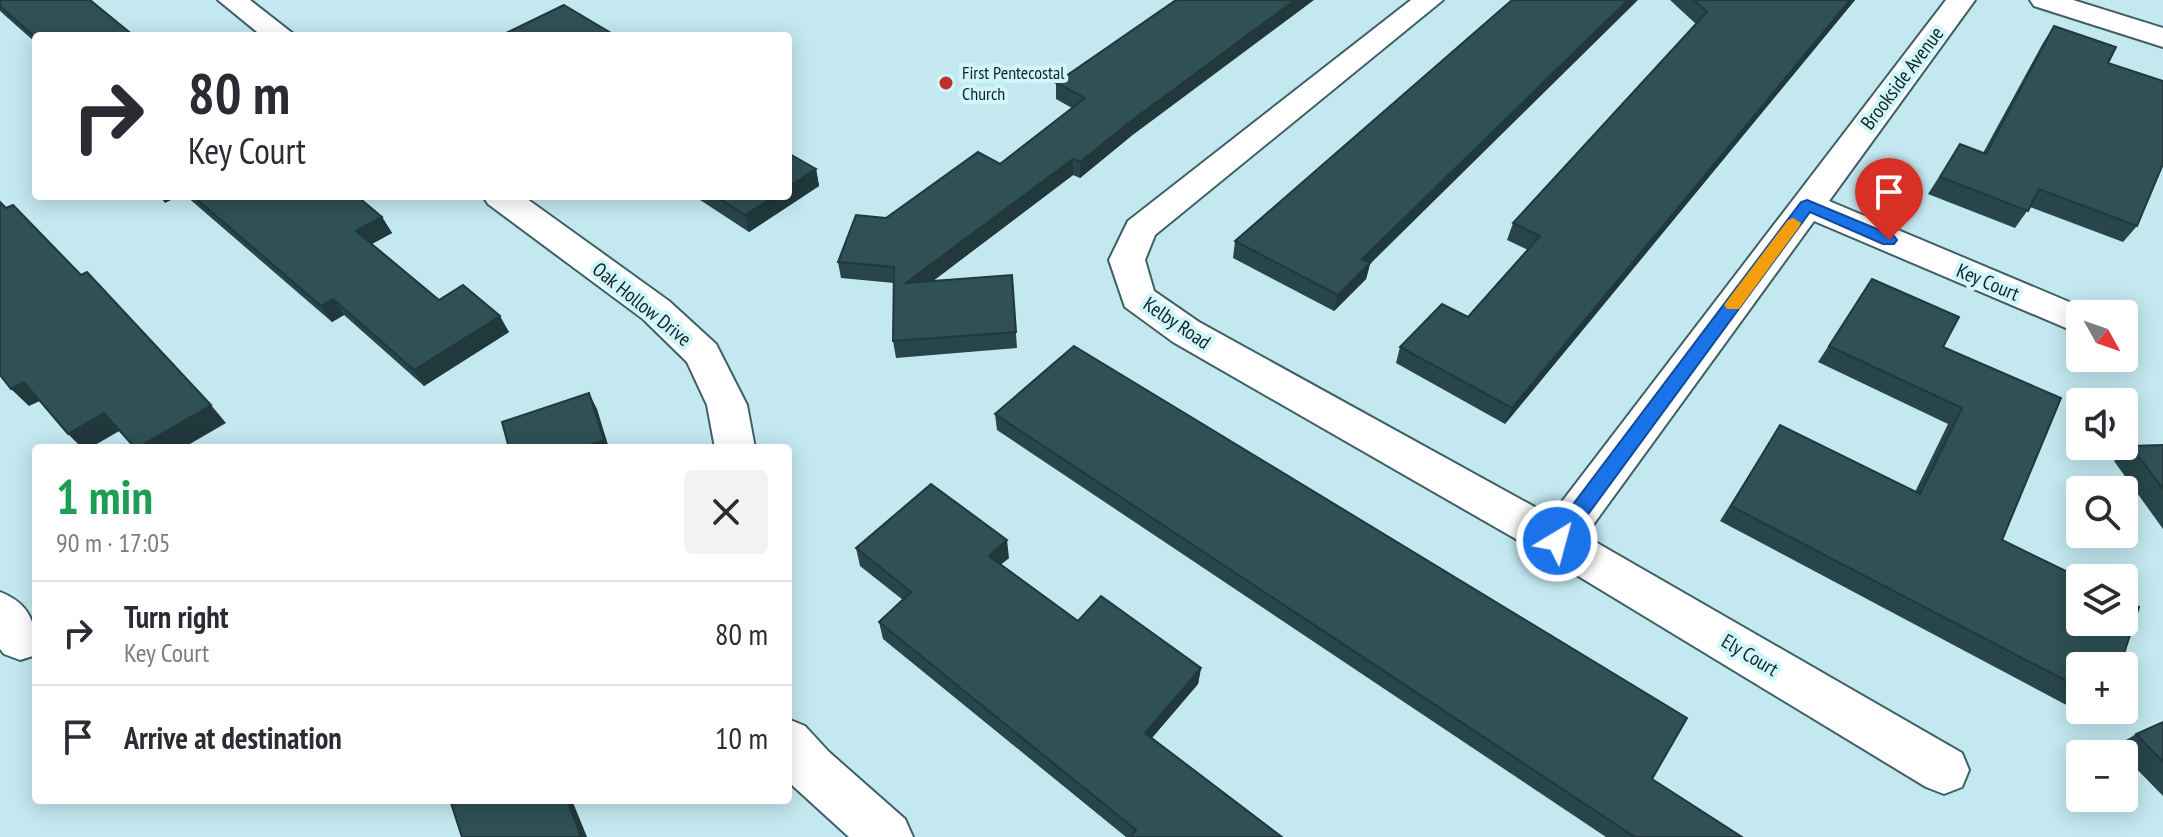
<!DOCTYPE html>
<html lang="en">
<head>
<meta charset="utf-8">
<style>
  body { margin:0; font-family:"PT Sans Narrow",sans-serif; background:#f2f2f3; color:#2b2b33; height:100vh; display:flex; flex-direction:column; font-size:30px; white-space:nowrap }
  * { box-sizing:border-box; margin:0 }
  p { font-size:26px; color:#7c7c81 }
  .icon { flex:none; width:44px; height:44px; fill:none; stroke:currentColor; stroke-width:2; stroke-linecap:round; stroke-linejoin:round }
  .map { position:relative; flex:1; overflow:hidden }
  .drawer { position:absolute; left:32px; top:444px; width:760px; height:360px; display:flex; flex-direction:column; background:#fff; border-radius:8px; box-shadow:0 4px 20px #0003 }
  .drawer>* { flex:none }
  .top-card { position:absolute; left:32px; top:32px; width:760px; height:168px; border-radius:8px; box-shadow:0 4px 20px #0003; background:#fff; color:#2b2b33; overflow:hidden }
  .needle { width:52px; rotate:130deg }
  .tools { position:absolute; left:2066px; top:300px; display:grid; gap:16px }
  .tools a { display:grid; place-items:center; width:72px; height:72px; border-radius:8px; background:#fff; box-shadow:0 4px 20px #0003; font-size:40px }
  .pin { position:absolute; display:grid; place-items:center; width:68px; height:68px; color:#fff; margin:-82px -34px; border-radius:50% 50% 50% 0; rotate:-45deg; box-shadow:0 0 8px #0007 }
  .pin .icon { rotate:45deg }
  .me { position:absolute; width:88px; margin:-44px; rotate:37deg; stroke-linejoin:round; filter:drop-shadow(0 0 6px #0008) }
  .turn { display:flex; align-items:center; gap:28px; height:168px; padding:0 24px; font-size:36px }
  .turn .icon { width:104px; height:104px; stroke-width:2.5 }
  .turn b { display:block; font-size:56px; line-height:68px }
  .round { display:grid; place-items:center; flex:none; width:84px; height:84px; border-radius:8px; background:#f2f2f3 }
  .summary { display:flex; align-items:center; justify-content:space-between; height:136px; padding:0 24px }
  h1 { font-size:48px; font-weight:700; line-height:60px; color:#1e9e55 }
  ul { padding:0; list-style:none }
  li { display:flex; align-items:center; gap:24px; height:104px; padding:0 24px; border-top:2px solid #e1e1e2 }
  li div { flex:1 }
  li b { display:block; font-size:30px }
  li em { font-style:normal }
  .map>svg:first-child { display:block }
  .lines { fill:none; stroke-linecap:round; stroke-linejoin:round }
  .minor-casing { stroke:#3e6065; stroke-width:4 }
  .minor { fill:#fff; fill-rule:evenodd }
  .wall { fill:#284549 }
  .shaded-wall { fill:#21383c }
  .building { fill:#2f5055; stroke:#21383c; stroke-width:2 }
  .route { fill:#1a73e8; stroke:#114b97; stroke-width:2 }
  .slow { fill:#f59e0b }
  .poi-dot { fill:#be3126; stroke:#d0f6fc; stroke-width:3 }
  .labels { text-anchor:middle; stroke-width:8; stroke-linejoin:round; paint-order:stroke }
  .far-poi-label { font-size:18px; fill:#132224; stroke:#d0f6fc; text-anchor:start }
  .street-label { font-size:20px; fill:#132224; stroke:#d0f6fc }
</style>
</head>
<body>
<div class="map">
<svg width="2163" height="837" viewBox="0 0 2163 837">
  <rect width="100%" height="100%" fill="#c3e8ef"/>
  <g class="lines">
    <g class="minor-casing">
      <g id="minor">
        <polygon points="218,0 250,0 296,36 262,36"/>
        <polygon points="1411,0 1443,0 1155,235 1145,260 1154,291 1199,322 1551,516 1946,0 1975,0 1829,201 2093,312 2095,314 2080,314 2080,334 1814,221 1585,536 1962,753 1969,770 1962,787 1944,794 1926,787 1542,554 1173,342 1125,307 1109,260 1128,221"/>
        <polygon points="2030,0 2073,0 2163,28 2163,47 2034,6"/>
        <polygon points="483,196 523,196 669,301 716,344 747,405 755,448 715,448 707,405 687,362 643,319 488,204"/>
        <path d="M0 592C31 604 36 624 36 655L20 660 4 654 0 649Z"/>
        <polygon points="788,719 805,726 829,752 905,819 913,837 849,837 793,786 788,779"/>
      </g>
    </g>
    <use href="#minor" class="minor"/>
  </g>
  <g class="wall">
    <polygon points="0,0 36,36 36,43 0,11"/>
    <polygon points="1176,0 1130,137 1080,178 1073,175 933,281 1012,275 1017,348 896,358 893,341 894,283 841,278 838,262 1000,164 1072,108 1056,99 1056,83"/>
    <polygon points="1670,0 1855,0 1505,424 1396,363 1400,347 1468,317 1528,250 1507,240 1513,223 1696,24"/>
    <polygon points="2054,26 2108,63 2137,226 2123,242 2030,207 2015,228 1928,194 1960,144 1983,153 2043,43"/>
    <polygon points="816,169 819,186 749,232 694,196 788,196"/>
    <polygon points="186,196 357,196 382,217 392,233 372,244 439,300 509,332 424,386 344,315 332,322"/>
    <polygon points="1235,241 1370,264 1366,279 1334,311 1233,258"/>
    <polygon points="1872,279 1943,347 2002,540 2080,666 2080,710 2098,710 2089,717 1720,521 1780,425 1915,492 1948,424 1818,362"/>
    <polygon points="995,414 1742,837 1606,837 997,430"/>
    <polygon points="2163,445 2163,529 2114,461 2131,446"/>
    <polygon points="856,548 1009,558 1001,564 1078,621 1201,668 1198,684 1152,738 1282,837 1126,837 883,639 879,622 903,600 860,566"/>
    <polygon points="2163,722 2163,796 2124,756 2124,754 2122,754 2115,747 2136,734"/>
  </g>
  <g class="shaded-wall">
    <polygon points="1295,0 1314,0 1130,137 1080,178 1080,162 1131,121"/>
    <polygon points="1628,0 1638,0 1370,264 1366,279 1334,311 1338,295 1362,259"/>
    <polygon points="1850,0 1855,0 1505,424 1512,408"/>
    <polygon points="1073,159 1073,175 909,299 906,283"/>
    <polygon points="816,169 819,186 749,232 745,215 775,196 788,196 788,187"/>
    <polygon points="160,196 179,196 165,203"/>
    <polygon points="382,217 392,233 366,247 356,231"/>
    <polygon points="333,299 344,315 332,322 321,306"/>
    <polygon points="500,316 509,332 424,386 414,370"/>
    <polygon points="24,382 42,400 29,406 11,389"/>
    <polygon points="589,393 597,409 609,448 582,448"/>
    <polygon points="211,405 226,423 183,448 137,448"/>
    <polygon points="104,413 121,430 90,448 82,448 68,434"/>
    <polygon points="1007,540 1009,558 991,573 989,556"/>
    <polygon points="1201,668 1198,684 1143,748 1145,733"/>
    <polygon points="567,800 572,800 587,837 581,837"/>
  </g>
  <g class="building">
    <polygon points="0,0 90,0 134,36 36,36 36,38 0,6"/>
    <polygon points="1176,0 1295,0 1131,121 1080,162 1073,159 906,283 1012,275 1016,332 893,341 894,267 838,262 856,215 886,218 978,152 1000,164 1085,98 1056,83"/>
    <polygon points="1512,0 1628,0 1362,259 1370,263 1338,295 1235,241"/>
    <polygon points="1694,0 1850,0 1512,408 1400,347 1442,304 1468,317 1540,236 1513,223 1707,12"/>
    <polygon points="564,5 616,36 500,36"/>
    <polygon points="2054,26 2116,47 2108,63 2163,81 2163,164 2137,226 2039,189 2028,211 1940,177 1960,144 1986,154"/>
    <polygon points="788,153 816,169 788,187"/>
    <polygon points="193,196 357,196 382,217 356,231 439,300 463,285 500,316 414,370 333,299 321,306"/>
    <polygon points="715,196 775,196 745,215"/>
    <polygon points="0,202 6,208 13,205 81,275 87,272 211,405 137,448 135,448 104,413 68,434 24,382 11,389 0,375"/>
    <polygon points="1872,279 1959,317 1943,347 2061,398 2002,540 2080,578 2080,622 2124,622 2124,600 2139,607 2120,666 2080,666 2080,688 1731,506 1780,425 1920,494 1962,408 1829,346"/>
    <polygon points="1074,346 1687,718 1652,779 1742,837 1635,837 995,414"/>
    <polygon points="589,393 604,440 582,448 509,448 502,422"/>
    <polygon points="2163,445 2163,489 2131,446"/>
    <polygon points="931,484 1007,540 989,556 1078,621 1101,596 1201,668 1145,733 1282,837 1131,837 1136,830 879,622 911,592 856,548"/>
    <polygon points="2163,722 2163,762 2136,734"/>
    <polygon points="450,800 567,800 581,837 462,837"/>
  </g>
  <polygon class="route" points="1807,200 1894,236 1897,240 1894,244 1883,244 1810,212 1564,547 1557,549 1550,547 1547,541 1550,535 1801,202"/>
  <polygon class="slow" points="1793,218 1801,223 1799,227 1739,309 1727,309 1724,305 1727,301 1788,220"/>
  <circle class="poi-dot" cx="946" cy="83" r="8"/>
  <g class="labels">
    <g class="far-poi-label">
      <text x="962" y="79">First Pentecostal<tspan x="962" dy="21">Church</tspan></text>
    </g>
    <g class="street-label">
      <text transform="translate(1902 78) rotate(-53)" y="7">Brookside Avenue</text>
      <text transform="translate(1988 282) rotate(23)" y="7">Key Court</text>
      <text transform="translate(642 304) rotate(39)" y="7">Oak Hollow Drive</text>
      <text transform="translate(1177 323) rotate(34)" y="7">Kelby Road</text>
      <text transform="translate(1750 655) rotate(31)" y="7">Ely Court</text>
    </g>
  </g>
</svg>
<div class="tools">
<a><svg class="needle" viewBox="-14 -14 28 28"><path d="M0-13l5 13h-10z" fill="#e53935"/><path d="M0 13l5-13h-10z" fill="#7c7c81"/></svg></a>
<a><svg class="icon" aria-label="sound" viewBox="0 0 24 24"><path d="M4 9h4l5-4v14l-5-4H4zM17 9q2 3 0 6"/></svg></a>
<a><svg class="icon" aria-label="search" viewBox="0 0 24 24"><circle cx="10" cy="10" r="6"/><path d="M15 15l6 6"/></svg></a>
<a><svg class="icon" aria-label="layers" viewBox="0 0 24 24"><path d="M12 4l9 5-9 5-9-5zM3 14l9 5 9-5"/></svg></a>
<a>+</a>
<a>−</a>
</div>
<div class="pin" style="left:1889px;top:240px;background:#d93025"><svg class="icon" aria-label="arrive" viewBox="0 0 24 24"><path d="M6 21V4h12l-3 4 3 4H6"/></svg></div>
<svg class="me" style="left:1557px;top:541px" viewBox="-20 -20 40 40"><circle r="17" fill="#1a73e8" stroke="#fff" stroke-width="3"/><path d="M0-11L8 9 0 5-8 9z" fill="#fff"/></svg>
<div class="top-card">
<div class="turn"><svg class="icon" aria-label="right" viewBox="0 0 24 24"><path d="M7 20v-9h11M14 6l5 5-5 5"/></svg><div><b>80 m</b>Key Court</div></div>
</div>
<section class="drawer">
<div class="summary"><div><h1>1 min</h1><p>90 m · 17:05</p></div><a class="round"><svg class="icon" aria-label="close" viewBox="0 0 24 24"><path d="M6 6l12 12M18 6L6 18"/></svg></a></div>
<ul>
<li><svg class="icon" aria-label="right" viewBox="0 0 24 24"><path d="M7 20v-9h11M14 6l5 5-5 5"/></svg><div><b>Turn right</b><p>Key Court</p></div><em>80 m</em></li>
<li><svg class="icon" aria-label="arrive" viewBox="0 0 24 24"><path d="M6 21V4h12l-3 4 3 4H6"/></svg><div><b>Arrive at destination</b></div><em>10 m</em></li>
</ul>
</section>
</div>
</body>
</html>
